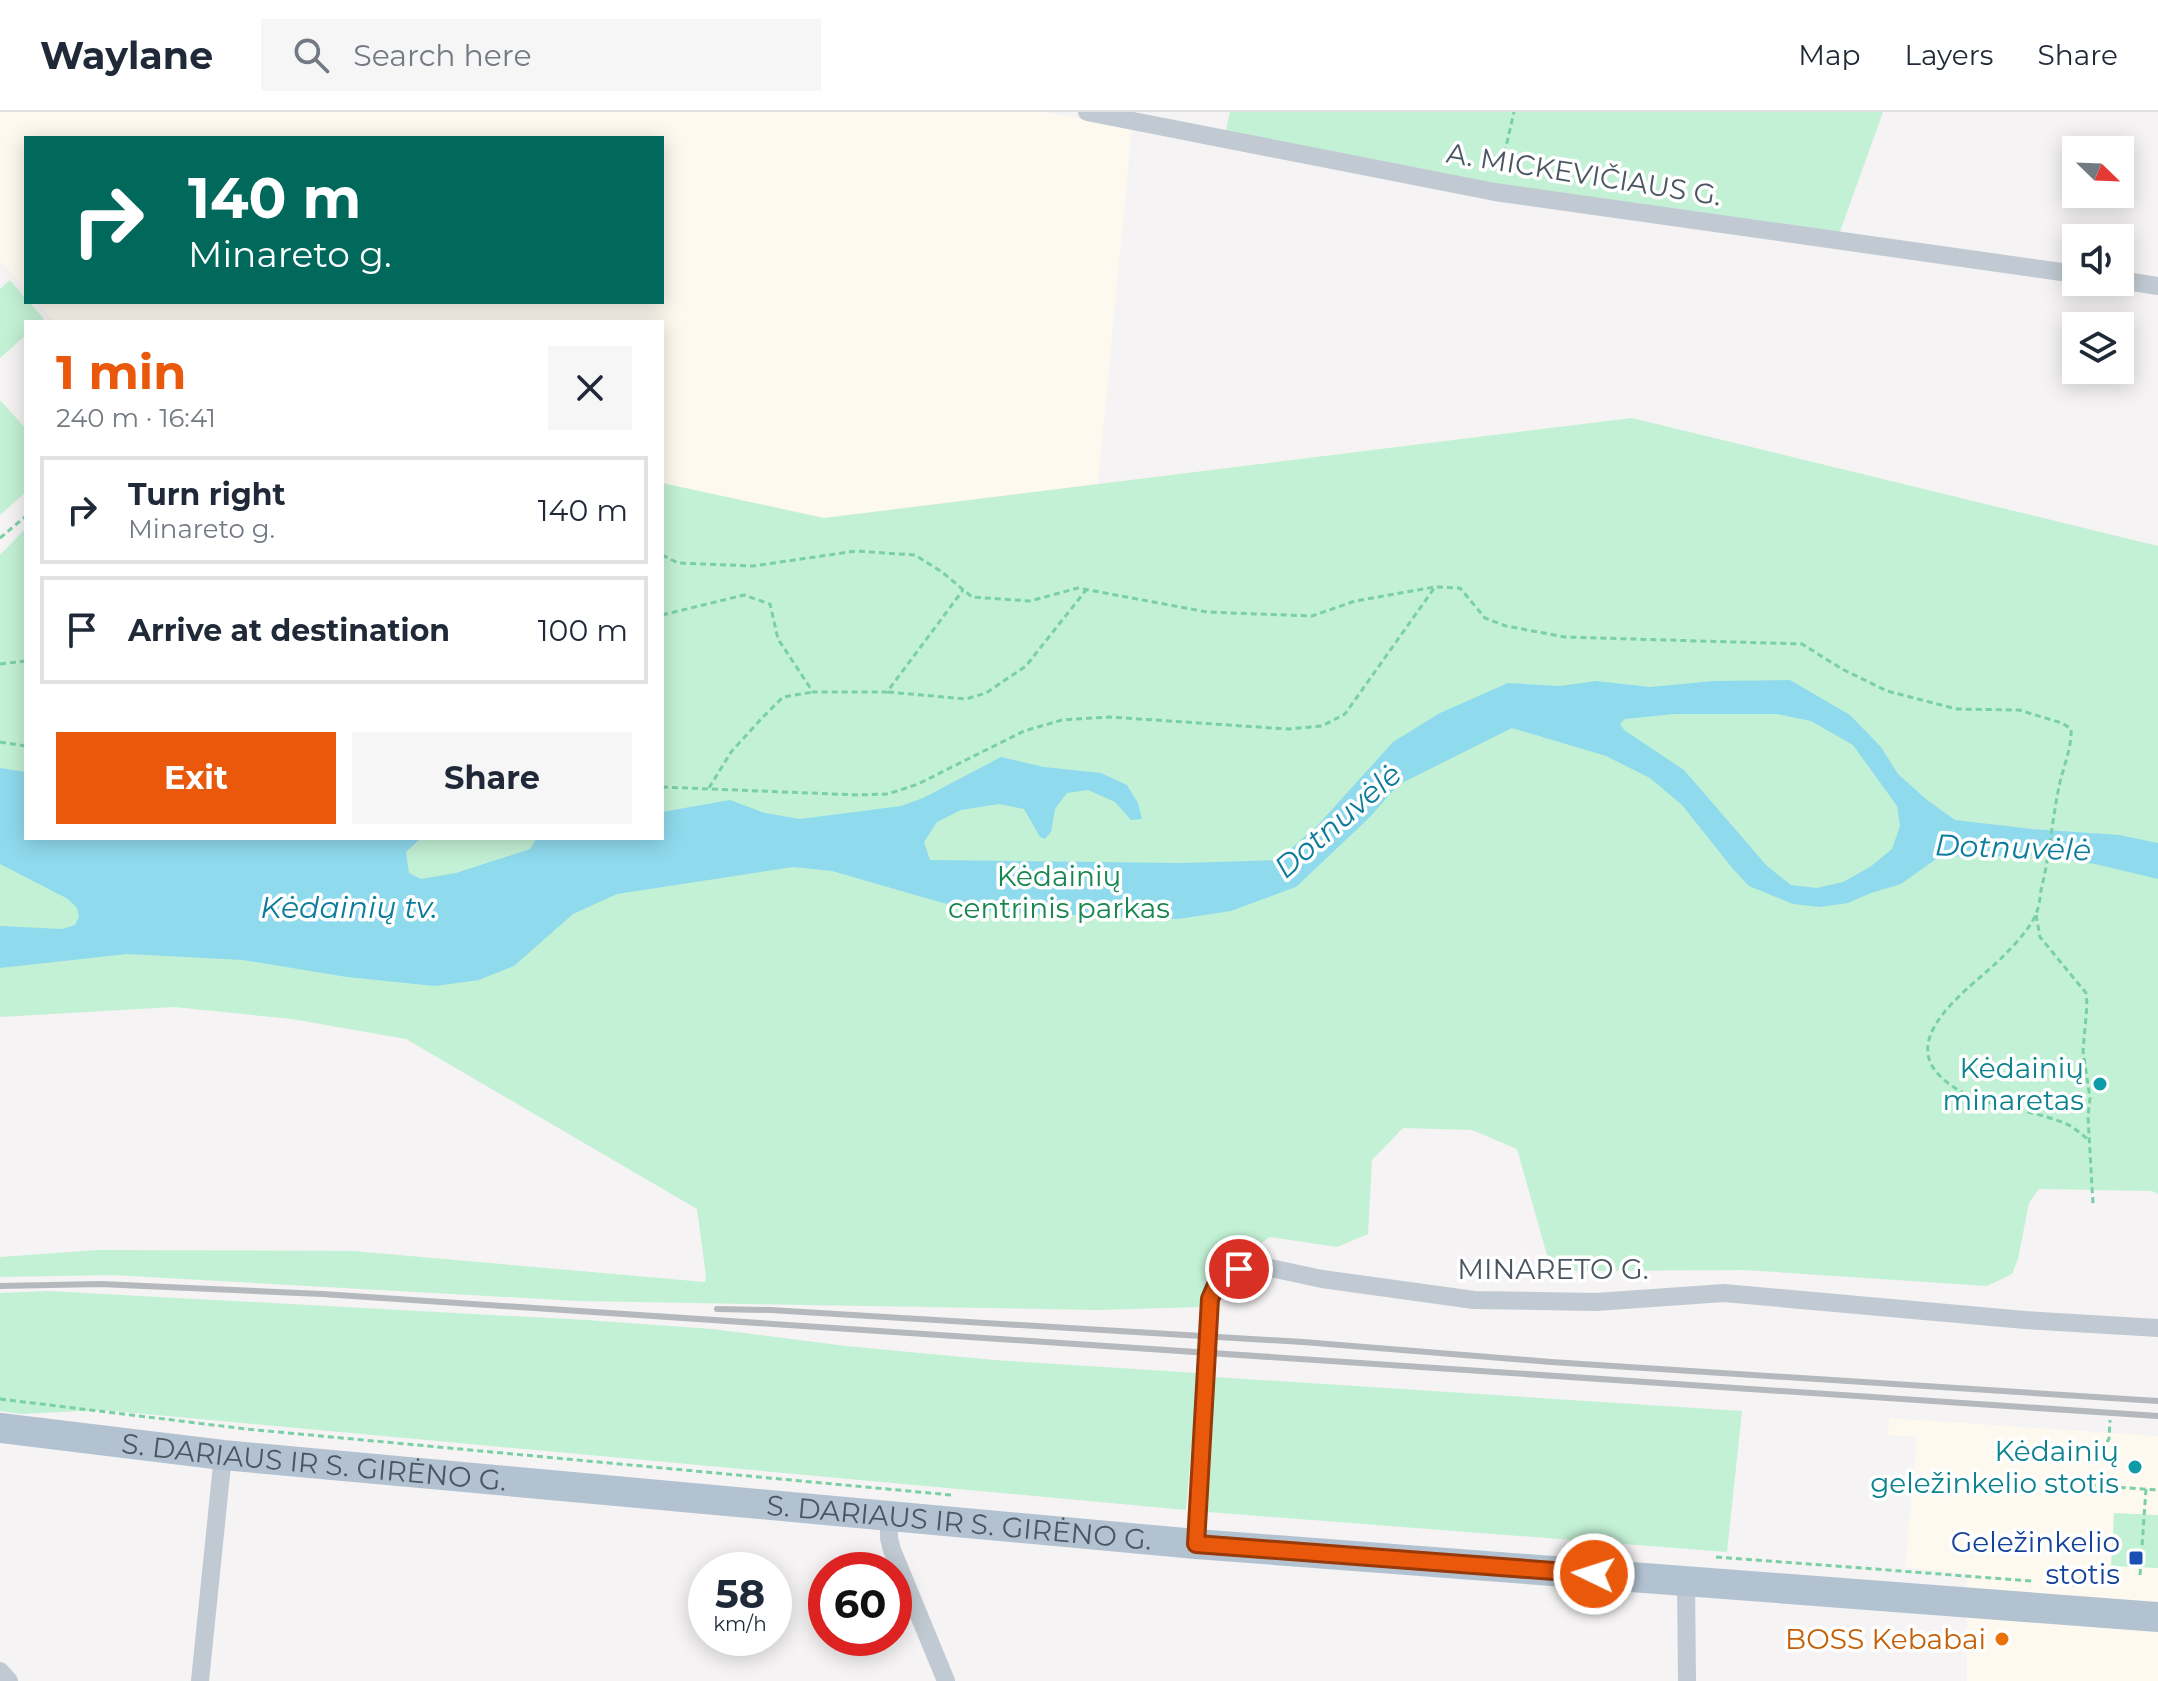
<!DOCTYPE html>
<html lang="en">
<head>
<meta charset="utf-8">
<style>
  body { margin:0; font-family:Montserrat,sans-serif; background:#f6f6f7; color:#1f2937; height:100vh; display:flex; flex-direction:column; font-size:30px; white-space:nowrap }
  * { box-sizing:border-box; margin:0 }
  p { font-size:26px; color:#747a83 }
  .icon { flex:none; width:44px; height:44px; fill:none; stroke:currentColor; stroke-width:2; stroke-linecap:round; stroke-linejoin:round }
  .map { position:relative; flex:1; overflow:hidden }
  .sheet { position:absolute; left:24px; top:208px; width:640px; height:520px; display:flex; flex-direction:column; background:#fff; border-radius:0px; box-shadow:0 4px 20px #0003 }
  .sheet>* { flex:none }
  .hud { position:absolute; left:24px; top:24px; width:640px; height:168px; border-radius:0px; box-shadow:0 4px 20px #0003; background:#00695c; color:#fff; overflow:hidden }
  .needle { width:52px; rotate:113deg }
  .fabs { position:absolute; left:2062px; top:24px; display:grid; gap:16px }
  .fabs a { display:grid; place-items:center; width:72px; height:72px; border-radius:0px; background:#fff; box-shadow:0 4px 20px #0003; font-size:40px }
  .speed { position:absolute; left:688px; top:1440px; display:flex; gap:16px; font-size:40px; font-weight:700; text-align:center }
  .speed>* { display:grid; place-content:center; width:104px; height:104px; border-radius:50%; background:#fff; box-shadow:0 4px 20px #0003; line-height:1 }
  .speed small { font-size:20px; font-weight:400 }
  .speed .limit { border:12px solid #d22; background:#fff; color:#111 }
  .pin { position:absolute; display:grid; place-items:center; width:68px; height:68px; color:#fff; margin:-34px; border:4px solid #fff; border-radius:50%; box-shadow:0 2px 8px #0007 }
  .me { position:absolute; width:88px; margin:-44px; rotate:274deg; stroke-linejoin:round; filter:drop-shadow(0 0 6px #0008) }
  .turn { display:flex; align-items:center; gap:28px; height:168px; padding:0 32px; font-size:36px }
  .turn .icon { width:104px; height:104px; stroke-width:2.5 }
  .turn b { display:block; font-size:56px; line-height:68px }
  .round { display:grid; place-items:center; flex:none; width:84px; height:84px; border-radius:0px; background:#f6f6f7 }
  .summary { display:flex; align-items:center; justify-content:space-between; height:136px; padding:0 32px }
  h1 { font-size:48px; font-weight:700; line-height:60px; color:#ea580c }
  .cta { display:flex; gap:16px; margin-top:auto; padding:16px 32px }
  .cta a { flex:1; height:92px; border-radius:0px; background:#ea580c; color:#fff; font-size:32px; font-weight:700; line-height:92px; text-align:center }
  .cta a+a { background:#f6f6f7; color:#1f2937 }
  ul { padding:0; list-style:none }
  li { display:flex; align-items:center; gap:24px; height:108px; margin:0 16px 12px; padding:0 16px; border:4px solid #e0e1e3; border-radius:0px }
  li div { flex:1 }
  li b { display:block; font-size:30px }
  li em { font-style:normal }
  header { display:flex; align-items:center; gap:48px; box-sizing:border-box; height:112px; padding:0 40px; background:#fff; border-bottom:2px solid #e0e1e3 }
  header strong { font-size:38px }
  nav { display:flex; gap:44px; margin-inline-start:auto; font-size:28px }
  .search { width:560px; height:72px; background:#f6f6f7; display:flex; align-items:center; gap:20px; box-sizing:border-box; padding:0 28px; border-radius:0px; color:#747a83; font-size:30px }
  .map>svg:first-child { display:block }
  .commercial { fill:#fdf9ef }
  .green { fill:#c3f1d5 }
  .water { fill:#90daee; fill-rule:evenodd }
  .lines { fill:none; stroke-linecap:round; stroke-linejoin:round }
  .path { stroke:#7ad0a6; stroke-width:3; stroke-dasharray:6 4; stroke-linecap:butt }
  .minor { stroke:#c1cad2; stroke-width:18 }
  .primary { stroke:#b3c2d1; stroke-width:30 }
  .rail { stroke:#b5b8bd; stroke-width:6 }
  .route-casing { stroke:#983908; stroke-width:20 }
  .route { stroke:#ea580c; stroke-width:14 }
  .culture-dot { fill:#0f9aa8; stroke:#fff; stroke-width:3 }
  .transit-dot { fill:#1a4fb4; stroke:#fff; stroke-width:3 }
  .food-dot { fill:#e8710a; stroke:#fff; stroke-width:3 }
  .labels { text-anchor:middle; stroke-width:7; stroke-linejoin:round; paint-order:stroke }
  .street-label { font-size:28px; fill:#4a5661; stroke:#fff }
  .park-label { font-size:28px; fill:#17864f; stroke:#fff }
  .culture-label { font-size:28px; fill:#0d838f; stroke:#fff; text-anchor:end }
  .transit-label { font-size:28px; fill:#164399; stroke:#fff; text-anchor:end }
  .food-label { font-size:28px; fill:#c56008; stroke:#fff; text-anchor:end }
  .water-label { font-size:30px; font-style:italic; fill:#0c7c9b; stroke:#fff }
</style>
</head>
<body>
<header>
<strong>Waylane</strong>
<div class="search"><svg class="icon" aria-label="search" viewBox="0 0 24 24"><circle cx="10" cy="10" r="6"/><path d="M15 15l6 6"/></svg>Search here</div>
<nav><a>Map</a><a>Layers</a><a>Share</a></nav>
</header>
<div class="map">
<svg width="2158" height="1569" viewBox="0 0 2158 1569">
  <rect width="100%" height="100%" fill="#f5f3f3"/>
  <g class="commercial">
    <polygon points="0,0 1044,0 1132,16 1098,372 824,406 662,371 662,210 64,210 52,207 37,190 662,190 662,26 26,26 26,178 0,149"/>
    <polygon points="1889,1306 2158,1324 2158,1569 1967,1569 1967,1462 1905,1455 1917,1325 1888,1323"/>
  </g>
  <g class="green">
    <polygon points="1230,0 1883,0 1837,128 1224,27"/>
    <polygon points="10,168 26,187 26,190 29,190 44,207 40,210 26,210 26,223 0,246 0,177"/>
    <polygon points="0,288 26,317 26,380 0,403"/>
    <polygon points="1632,306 2158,434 2158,1082 2152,1079 2039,1077 2029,1091 2018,1147 2012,1162 1987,1174 1744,1158 1572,1159 1547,1143 1517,1037 1472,1018 1403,1016 1372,1048 1368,1122 1337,1135 1270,1125 1241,1145 1207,1165 1200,1195 1098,1198 578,1189 112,1163 0,1165 0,1145 97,1138 353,1139 705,1170 706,1164 697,1097 406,927 292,907 174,895 0,905 0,443 26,416 26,726 662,726 662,371 824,406"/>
    <polygon points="48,1179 586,1208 712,1217 846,1234 994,1248 1198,1261 1186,1398 102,1298 21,1302 0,1299 0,1181"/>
    <polygon points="1214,1265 1742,1299 1727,1440 1208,1400"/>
    <polygon points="2114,1401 2158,1403 2158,1456 2111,1454"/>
  </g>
  <path class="water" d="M1790 568 1850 603 1881 635 1898 662 1927 688 1955 708 2032 717 2119 723 2158 731V767L2095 752 2026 743 1939 745 1901 772 1871 781 1848 791 1820 795 1793 792 1749 774 1733 757 1682 693 1650 666 1606 644 1512 616 1398 673 1370 705 1296 775 1231 799 1178 807 994 800 943 791 832 759 793 755 617 782 573 802 514 854 479 868 435 874 347 865 243 848 127 842 0 856V814L62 817 75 813 79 805 77 796 68 787 0 752V656L26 660V726H421L406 740 409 761 421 767 456 761 530 737 535 729 533 726H662V700L730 688 765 701 800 707 901 694 923 686 1001 645 1044 655 1101 661 1127 673 1138 691 1142 707 1131 708 1115 690 1088 678 1067 681 1055 697 1051 720 1045 727 1040 725 1024 697 999 692 961 698 937 710 924 730 930 748 1180 751 1278 748 1317 714 1393 630 1440 601 1508 571 1560 574 1596 569 1650 575 1713 569ZM1675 602H1777L1811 609 1853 633 1897 694 1900 714 1892 737 1870 755 1843 770 1817 776 1791 773 1767 754 1684 658 1624 618 1620 612 1625 607Z"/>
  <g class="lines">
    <g class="path">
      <polyline points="1500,61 1514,0"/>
      <polyline points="0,426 26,404"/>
      <path d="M662 443 678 451 753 454 856 439 915 443 942 460 972 485 1030 489 1078 476 1207 500 1312 504 1355 489 1435 475 1460 476 1485 506 1506 514 1565 525 1802 532 1842 557 1887 579 1957 597 2019 598 2062 611 2071 617C2072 635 2064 653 2060 670 2052 706 2050 743 2041 778 2040 786 2039 795 2036 802 2029 819 2007 841 1994 853 1968 877 1900 925 1940 964 1970 995 2026 995 2064 1011 2073 1014 2081 1022 2089 1028"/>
      <polyline points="662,503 744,483 770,492 778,527 813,580 887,580 963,478"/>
      <polyline points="0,552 26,549"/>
      <polyline points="888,580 966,587 986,581 1026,554 1086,478"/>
      <polyline points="0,630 26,634"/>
      <polyline points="662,675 858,683 888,682 918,672 1024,619 1062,608 1110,605 1288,617 1322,614 1345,602 1435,475"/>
      <polyline points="709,676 731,640 762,606 783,585 813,580"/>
      <polyline points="2036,803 2040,825 2086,881 2087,893 2083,939 2090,986 2088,1005 2093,1092"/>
      <polyline points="0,1287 246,1317 951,1383"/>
      <polyline points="2101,1338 2109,1327 2110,1308"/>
      <polyline points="2070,1370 2099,1374 2158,1378"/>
      <polyline points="1716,1445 2032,1469"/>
      <polyline points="2140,1463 2146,1377"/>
      <polyline points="2071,1472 2075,1473 2082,1465 2094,1460"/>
    </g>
    <g class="minor">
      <polyline points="1087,0 1495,80 2076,162"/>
      <polyline points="2120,168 2158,174"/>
      <polyline points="889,1404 889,1426 892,1438 946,1569"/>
      <polyline points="1196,1432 1210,1187 1216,1173 1239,1157 1252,1152 1322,1167 1474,1188 1596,1190 1724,1181 2025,1208 2158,1216"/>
      <polyline points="1686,1469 1687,1569"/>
      <polyline points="0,1559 9,1569"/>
      <polyline points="200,1569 223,1343"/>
    </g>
    <path class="primary" id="s1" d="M0 1316 223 1343 1196 1432 2158 1505"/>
    <g class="rail">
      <polyline points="0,1174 100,1172 322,1182 2158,1304"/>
      <polyline points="717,1197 770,1198 1303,1230 1551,1250 2158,1289"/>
    </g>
  </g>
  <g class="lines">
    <g class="route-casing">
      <polyline id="route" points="1239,1157 1216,1173 1210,1187 1196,1432 1594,1462"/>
    </g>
    <use href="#route" class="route"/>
  </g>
  <g class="culture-dot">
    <circle cx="2100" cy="972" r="8"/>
    <circle cx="2135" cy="1355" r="8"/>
  </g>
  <rect class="transit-dot" x="2128" y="1438" width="16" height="16" rx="4"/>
  <circle class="food-dot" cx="2002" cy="1527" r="8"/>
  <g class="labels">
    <g class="street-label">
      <text transform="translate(1584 62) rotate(9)" y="10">A. MICKEVIČIAUS G.</text>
      <text x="1553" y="1167">MINARETO G.</text>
      <text dy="10" stroke="none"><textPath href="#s1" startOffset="316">S. DARIAUS IR S. GIRĖNO G.</textPath></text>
      <text dy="10" stroke="none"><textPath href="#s1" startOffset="964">S. DARIAUS IR S. GIRĖNO G.</textPath></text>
    </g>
    <g class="park-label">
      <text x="1059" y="774">Kėdainių<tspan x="1059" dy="32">centrinis parkas</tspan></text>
    </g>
    <g class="culture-label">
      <text x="2084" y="966">Kėdainių<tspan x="2084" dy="32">minaretas</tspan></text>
      <text x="2119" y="1349">Kėdainių<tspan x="2119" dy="32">geležinkelio stotis</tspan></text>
    </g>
    <g class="transit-label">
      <text x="2120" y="1440">Geležinkelio<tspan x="2120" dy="32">stotis</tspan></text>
    </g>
    <g class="food-label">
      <text x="1986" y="1537">BOSS Kebabai</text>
    </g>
    <g class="water-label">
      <text transform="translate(1338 709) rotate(-41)" y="10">Dotnuvėlė</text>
      <text transform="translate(2013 736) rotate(2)" y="10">Dotnuvėlė</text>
      <text x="349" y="806">Kėdainių tv.</text>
    </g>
  </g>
</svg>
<div class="fabs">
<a><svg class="needle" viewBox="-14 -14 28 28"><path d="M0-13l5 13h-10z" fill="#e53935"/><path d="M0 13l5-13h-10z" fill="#747a83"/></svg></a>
<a><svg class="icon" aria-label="sound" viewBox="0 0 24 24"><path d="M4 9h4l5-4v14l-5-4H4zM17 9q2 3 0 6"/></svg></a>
<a><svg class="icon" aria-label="layers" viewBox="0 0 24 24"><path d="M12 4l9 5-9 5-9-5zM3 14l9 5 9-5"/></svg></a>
</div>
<div class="speed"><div>58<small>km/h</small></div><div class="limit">60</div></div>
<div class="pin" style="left:1239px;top:1157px;background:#d93025"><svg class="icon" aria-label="arrive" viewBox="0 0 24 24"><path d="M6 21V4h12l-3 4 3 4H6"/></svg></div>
<svg class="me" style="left:1594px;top:1462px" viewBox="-20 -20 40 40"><circle r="17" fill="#ea580c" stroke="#fff" stroke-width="3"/><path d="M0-11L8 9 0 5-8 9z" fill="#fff"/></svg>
<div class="hud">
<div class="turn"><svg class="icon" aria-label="right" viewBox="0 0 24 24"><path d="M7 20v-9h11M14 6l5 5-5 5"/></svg><div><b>140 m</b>Minareto g.</div></div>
</div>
<section class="sheet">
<div class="summary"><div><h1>1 min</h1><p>240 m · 16:41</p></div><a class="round"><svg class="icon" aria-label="close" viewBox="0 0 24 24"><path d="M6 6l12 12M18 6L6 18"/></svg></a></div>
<ul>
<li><svg class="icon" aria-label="right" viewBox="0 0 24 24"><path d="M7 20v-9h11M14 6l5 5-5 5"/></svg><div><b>Turn right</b><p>Minareto g.</p></div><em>140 m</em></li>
<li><svg class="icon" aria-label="arrive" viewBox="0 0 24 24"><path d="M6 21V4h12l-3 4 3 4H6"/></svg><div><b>Arrive at destination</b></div><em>100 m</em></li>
</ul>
<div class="cta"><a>Exit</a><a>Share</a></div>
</section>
</div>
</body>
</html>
